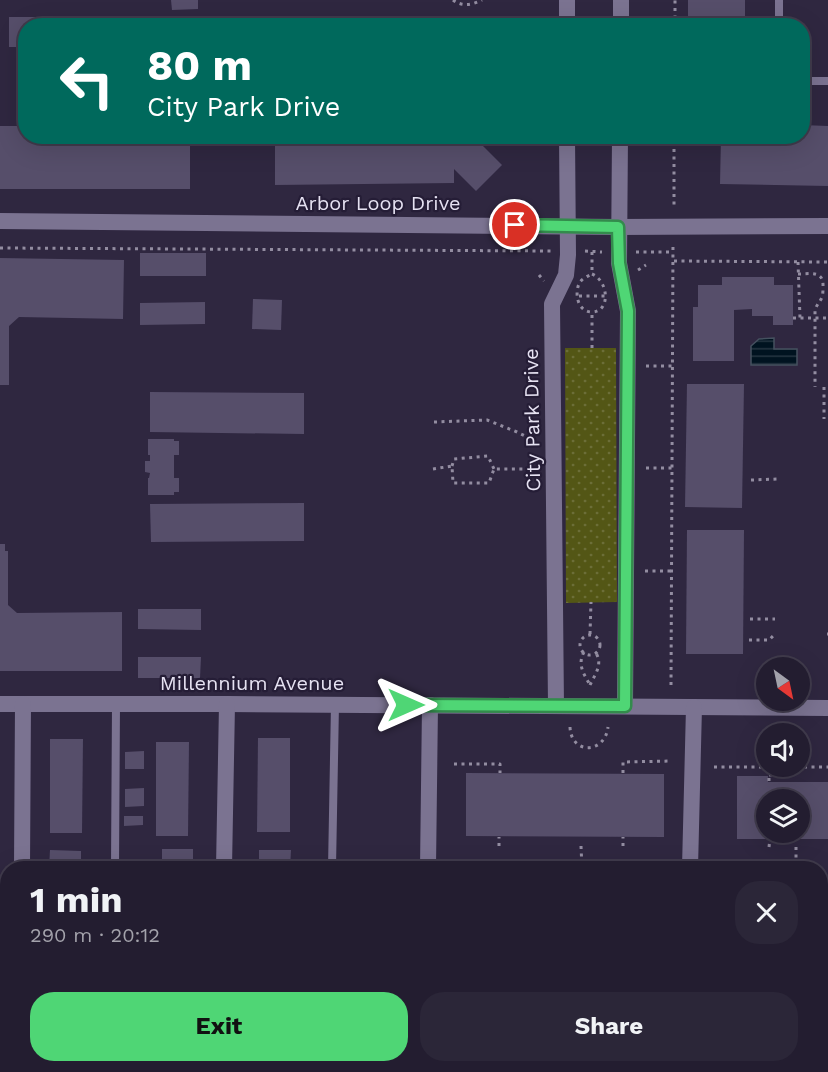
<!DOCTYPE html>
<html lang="en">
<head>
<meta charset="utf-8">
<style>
  body { margin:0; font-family:"Work Sans",sans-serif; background:#2b2638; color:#f1f3f6; height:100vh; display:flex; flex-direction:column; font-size:22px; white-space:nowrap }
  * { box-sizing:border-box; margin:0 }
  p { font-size:20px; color:#a3a2ab }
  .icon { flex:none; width:33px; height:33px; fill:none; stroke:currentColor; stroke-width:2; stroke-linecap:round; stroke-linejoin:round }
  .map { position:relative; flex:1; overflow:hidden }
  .drawer { position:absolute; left:0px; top:861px; width:828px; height:212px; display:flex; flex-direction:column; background:#231d30; border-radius:24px 24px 0 0; box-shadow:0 6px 24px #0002,0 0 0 2px #403b4c }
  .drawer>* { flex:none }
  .banner { position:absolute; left:18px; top:18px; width:792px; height:126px; border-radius:24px; box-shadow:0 6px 24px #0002,0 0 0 2px #403b4c; background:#00695c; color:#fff; overflow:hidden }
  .needle { width:39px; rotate:147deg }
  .buttons { position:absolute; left:756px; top:657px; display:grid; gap:12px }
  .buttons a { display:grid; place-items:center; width:54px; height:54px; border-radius:50%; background:#231d30; box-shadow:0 6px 24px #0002,0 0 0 2px #403b4c; font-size:30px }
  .pin { position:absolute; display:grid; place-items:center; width:51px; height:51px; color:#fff; margin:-26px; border:3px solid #fff; border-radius:50%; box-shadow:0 2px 6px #0007 }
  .me { position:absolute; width:66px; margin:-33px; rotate:90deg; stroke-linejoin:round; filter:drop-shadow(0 0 4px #0008) }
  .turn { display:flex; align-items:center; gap:21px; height:126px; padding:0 30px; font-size:27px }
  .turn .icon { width:78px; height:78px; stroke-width:2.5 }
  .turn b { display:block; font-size:42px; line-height:51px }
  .round { display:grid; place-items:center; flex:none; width:63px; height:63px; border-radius:24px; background:#2b2638 }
  .overview { display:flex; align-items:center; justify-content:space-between; height:102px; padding:0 30px }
  h1 { font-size:36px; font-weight:700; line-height:45px }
  .primary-button { display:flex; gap:12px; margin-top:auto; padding:12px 30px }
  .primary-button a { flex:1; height:69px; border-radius:24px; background:#4fd675; color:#111; font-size:24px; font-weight:700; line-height:69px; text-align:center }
  .primary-button a+a { background:#2b2638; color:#f1f3f6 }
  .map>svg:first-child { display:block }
  .grass { fill:url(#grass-dots) }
  .water { fill:url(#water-rules); stroke:#45515f; stroke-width:1.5 }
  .building { fill:#564e6a; fill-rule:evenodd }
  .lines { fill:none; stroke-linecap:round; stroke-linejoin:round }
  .path { stroke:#938da1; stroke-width:3; stroke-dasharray:3 4.5; stroke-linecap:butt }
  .lane { stroke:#7b7391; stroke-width:8 }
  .street { stroke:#7b7391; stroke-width:16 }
  .route-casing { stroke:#338b4c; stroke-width:15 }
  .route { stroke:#4fd675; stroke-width:10 }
  .labels { text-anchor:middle; stroke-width:4.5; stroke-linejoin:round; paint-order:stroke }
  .street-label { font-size:20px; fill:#e6e2f2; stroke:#251d36 }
</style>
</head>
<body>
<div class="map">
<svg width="828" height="1072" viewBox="0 0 828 1072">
  <defs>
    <pattern id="grass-dots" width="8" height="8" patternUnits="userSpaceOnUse" patternTransform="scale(1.5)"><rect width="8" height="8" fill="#535615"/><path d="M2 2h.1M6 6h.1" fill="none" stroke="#6c6e38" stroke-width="1.8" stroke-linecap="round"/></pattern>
    <pattern id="water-rules" width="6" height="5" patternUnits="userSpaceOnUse" patternTransform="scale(1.5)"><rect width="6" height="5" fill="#001320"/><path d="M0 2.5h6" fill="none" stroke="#253541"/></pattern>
  </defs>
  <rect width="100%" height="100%" fill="#2f2740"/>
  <polygon class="grass" points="565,348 616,348 617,602 566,603"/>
  <polygon class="water" points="774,338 774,349 797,349 797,365 751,365 751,346 759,339"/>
  <g class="building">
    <polygon points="171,0 198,0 198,9 172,10"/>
    <rect x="688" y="0" width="57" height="26"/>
    <polygon points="9,17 164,17 164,26 26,26 26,47 9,47"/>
    <polygon points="802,125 828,126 828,186 720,184 721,136 802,136"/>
    <polygon points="0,126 23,126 23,128 26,128 26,136 190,136 190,189 0,189"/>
    <polygon points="275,136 497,136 497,142 479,142 502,165 476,191 454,169 454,183 275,185"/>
    <rect x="140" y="253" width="66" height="23"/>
    <polygon points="0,258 124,260 123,319 19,317 9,326 9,385 0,385"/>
    <polygon points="722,277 774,277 774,285 793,285 793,325 773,325 773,316 752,316 752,309 734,310 734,361 693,361 693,307 698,307 698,285 722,285"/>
    <polygon points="253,299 282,300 281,330 252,329"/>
    <polygon points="205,302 205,324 140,325 140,303"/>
    <polygon points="687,384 744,384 742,508 685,507"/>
    <polygon points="150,392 304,393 304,434 150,432"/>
    <polygon points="148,439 174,439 174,441 179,441 179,455 174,455 174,478 179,478 179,492 174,492 174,495 148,495 148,478 149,478 150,473 145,472 145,461 150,461 150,455 148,455"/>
    <polygon points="304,503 304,541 151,542 150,504"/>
    <polygon points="687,530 744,530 743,654 686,654"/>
    <polygon points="0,544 5,544 5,551 8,551 8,605 17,613 122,612 122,671 0,671"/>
    <polygon points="138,609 201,609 201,630 138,629"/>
    <polygon points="138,657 201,657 200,678 138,678"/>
    <polygon points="258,738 290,738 290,832 257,832"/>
    <polygon points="50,739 83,739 82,833 50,833"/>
    <polygon points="156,742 189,742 188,836 156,836"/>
    <polygon points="144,751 144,769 125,769 125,752"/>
    <polygon points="466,773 664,774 664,837 466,836"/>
    <path d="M737 776H768V782H828V839H737ZM766 800H800V832H766Z"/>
    <polygon points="144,788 144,806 125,807 125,789"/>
    <polygon points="124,816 143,816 143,825 124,826"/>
    <rect x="162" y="849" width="31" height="19"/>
    <polygon points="50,850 81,851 81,868 49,868"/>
    <polygon points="259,850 291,850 290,868 259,868"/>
    <rect x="124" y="860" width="19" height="8"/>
    <rect x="586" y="1065" width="63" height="7"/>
    <rect x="734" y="1065" width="64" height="7"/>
  </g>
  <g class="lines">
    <g class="path">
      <path d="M453 0C462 7 472 5 482 0"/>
      <polyline points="675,26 675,0"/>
      <polyline points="672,136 674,136 674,209"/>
      <polyline points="0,248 551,251"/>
      <polyline points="585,251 602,252"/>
      <polyline points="592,252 592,274"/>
      <polyline points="636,252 673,252"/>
      <polyline points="674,261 828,262"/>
      <polyline points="798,262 800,318"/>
      <polyline points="638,270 646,265"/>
      <path d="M592 274C609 281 611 313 591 312 577 311 574 292 580 282 583 278 588 276 592 274Z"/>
      <path d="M798 274C810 274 824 270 823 287 823 289 823 295 822 297 820 302 817 304 815 310V387"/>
      <polyline points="539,275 544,281"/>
      <polyline points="579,296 605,296"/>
      <polyline points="793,318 828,318"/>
      <polyline points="592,348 592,312"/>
      <polyline points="646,366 672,366"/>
      <polyline points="824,387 824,419"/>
      <polyline points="434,422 487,420 517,432 535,441"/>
      <polyline points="452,466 454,459 488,456 494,469"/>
      <polyline points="646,468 672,468"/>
      <polyline points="433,469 452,466 453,483 489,483 494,469 535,469"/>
      <polyline points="751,480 777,479"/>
      <polyline points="645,571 671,571"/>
      <polyline points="750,619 775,619"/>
      <polyline points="590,634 591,602"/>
      <polyline points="827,634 828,634"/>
      <circle cx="590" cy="645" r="10"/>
      <polyline points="749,640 769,640 775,634"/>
      <path d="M584 652C577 665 584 674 590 685"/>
      <path d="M590 685C595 674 603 665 596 653"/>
      <polyline points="671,685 673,243"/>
      <path d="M570 727C571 755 605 754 608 727"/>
      <polyline points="454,764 500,764 500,773"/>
      <polyline points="714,767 828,767"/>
      <polyline points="623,773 623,762 671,761"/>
      <polyline points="769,775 789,773 793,770 793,767"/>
      <polyline points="769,781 769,767"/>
      <polyline points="499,846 499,837"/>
      <polyline points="581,846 582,868"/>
      <polyline points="623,846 623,837"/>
      <polyline points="769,847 770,839"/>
      <polyline points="796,847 796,868"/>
      <polyline points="666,1065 666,1072"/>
      <polyline points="715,1065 715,1072"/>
    </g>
    <g class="lane">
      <polyline points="779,26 779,0"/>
      <polyline points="802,81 828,81"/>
      <polyline points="115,868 116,704"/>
      <polyline points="332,868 335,704"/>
    </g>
    <g class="street">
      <polyline points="567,0 567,26"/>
      <polyline points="621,26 621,0"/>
      <polyline points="620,136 619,263 628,311 625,706"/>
      <polyline points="0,221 618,227 828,226"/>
      <polyline points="0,704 227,704 828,708"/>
      <polyline points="556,706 552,304 566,275 568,255 567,136"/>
      <polyline points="22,868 23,704"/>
      <polyline points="224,868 227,704"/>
      <polyline points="428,868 430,705"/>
      <polyline points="690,868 694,707"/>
      <polyline points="0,1061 8,1061"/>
      <polyline points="344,1065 427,1067 427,1065"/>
    </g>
  </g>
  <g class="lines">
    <g class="route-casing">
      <polyline id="route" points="406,705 625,706 628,311 619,263 618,227 515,225"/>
    </g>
    <use href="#route" class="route"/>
  </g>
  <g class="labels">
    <g class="street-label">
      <text x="378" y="210">Arbor Loop Drive</text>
      <text transform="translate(532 420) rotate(-91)" y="7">City Park Drive</text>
      <text x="252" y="690">Millennium Avenue</text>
    </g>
  </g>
</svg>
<div class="buttons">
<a><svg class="needle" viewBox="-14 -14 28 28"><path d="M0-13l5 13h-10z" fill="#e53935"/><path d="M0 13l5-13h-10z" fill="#a3a2ab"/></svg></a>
<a><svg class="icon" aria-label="sound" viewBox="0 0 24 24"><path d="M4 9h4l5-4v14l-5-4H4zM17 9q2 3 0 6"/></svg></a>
<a><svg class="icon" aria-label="layers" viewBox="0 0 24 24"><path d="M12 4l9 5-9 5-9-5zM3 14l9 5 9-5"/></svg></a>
</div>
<div class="pin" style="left:515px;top:225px;background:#d93025"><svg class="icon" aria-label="arrive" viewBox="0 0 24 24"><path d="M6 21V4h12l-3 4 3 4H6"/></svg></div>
<svg class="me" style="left:406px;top:705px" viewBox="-20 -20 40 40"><path d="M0-17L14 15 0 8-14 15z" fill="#4fd675" stroke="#fff" stroke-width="4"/></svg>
<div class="banner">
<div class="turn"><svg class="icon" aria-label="left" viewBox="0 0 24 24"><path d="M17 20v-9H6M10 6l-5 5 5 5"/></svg><div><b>80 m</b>City Park Drive</div></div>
</div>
<section class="drawer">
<div class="overview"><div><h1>1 min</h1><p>290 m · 20:12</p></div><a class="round"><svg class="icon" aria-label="close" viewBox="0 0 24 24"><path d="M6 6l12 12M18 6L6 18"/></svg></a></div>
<div class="primary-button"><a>Exit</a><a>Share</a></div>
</section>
</div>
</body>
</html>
